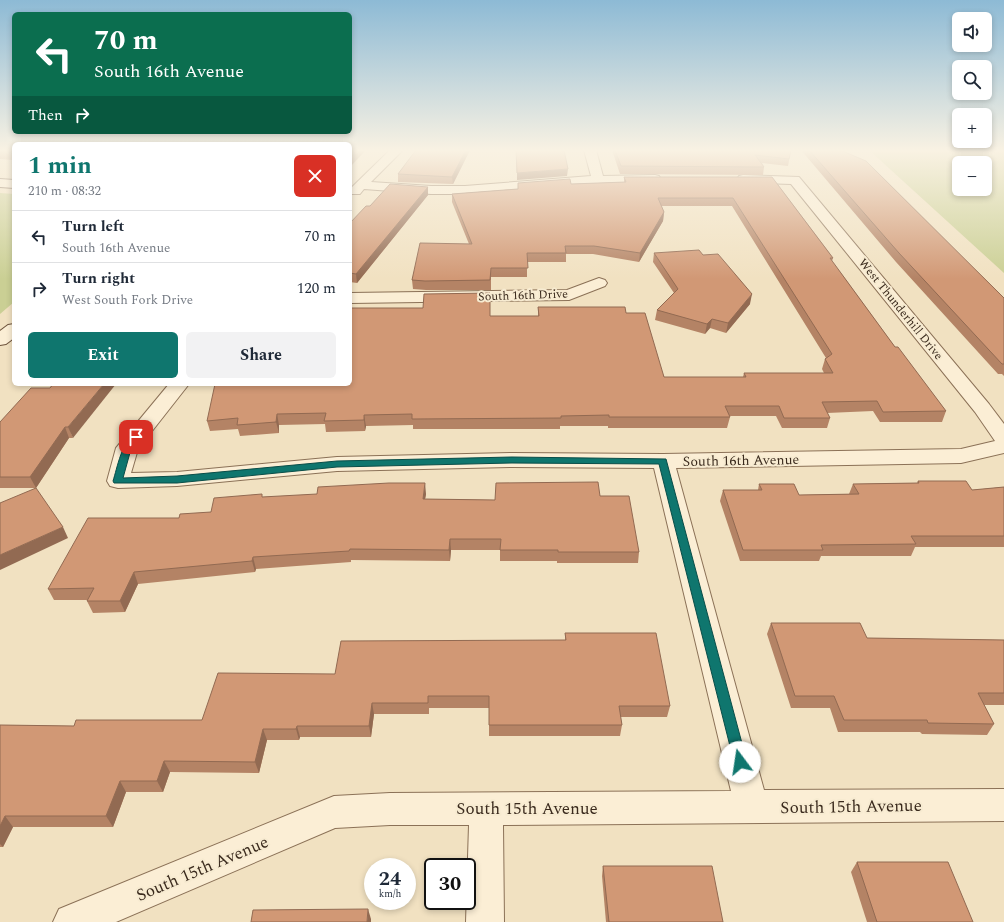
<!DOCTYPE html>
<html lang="en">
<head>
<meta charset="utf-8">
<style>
  body { margin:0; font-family:Spectral,serif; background:#f2f2f3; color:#1f2937; height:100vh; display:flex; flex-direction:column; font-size:15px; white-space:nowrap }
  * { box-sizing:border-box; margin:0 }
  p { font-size:13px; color:#747a83 }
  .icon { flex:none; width:22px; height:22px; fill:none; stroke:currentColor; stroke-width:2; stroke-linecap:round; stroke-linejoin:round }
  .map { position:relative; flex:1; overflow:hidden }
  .drawer { position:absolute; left:12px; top:142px; width:340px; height:244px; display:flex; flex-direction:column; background:#fff; border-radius:6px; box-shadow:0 2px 6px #0003 }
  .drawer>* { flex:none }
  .banner { position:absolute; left:12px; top:12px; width:340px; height:122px; border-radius:6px; box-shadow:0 2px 6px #0003; background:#0b6e4f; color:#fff; overflow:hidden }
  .controls { position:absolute; left:952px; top:12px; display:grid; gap:8px }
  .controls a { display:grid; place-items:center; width:40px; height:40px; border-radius:6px; background:#fff; box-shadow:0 2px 6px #0003; font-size:20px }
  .speed { position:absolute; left:364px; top:858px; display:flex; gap:8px; font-size:20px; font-weight:700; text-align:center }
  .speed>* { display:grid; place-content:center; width:52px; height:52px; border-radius:50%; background:#fff; box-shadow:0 2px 6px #0003; line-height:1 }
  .speed small { font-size:10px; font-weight:400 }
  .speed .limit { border:2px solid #111; border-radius:6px; background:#fff; color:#111 }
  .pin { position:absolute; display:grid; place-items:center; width:34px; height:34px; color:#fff; margin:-17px; border-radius:8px; box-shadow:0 2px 6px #0006 }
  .me { position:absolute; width:44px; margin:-22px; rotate:346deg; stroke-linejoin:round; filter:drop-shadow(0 0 3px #0008) }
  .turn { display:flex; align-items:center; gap:14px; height:84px; padding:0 16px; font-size:18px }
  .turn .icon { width:52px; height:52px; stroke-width:2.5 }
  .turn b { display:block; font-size:28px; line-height:34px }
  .then { display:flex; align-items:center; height:38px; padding:0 16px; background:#0003; gap:8px; font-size:15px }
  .round { display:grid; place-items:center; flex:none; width:42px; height:42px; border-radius:6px; background:#f2f2f3 }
  .summary { display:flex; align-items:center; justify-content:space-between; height:68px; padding:0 16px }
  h1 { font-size:24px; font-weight:700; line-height:30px; color:#0f766e }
  .action { display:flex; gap:8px; margin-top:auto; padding:8px 16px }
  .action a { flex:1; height:46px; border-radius:6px; background:#0f766e; color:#fff; font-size:16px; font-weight:700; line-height:46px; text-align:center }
  .action a+a { background:#f2f2f3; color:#1f2937 }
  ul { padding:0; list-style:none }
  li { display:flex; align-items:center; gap:12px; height:52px; padding:0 16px; border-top:1px solid #e0e1e3 }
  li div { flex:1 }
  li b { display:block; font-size:15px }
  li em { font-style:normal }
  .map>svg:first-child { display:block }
  .green { fill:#cacf94; fill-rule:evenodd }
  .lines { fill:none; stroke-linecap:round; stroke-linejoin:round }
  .street-casing { stroke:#8b7157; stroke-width:2 }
  .secondary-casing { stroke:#6d523b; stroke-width:2 }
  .street { fill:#fbeed5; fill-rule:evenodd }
  .secondary { fill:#fbeed5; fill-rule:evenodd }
  .wall { fill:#b48365 }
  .shaded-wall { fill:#926a52 }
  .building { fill:#d19875; stroke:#926a52 }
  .route { fill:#0f766e; stroke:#0a4d48 }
  .labels { text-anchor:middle; stroke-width:4; stroke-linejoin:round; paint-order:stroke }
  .far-street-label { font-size:12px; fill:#3a2a1d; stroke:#f7ebd1 }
  .street-label { font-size:14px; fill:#3a2a1d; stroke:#f7ebd1 }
  .near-street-label { font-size:17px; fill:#3a2a1d; stroke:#f7ebd1 }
</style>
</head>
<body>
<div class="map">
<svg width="1004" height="922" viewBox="0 0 1004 922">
  <rect width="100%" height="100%" fill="#f1e1c1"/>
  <g class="green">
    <path d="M869 150H1004V273ZM959 163H985V189H959Z"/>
    <polygon points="0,193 14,194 14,302 0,314"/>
  </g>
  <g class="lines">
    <g class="street-casing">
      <g id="street">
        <polygon points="390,150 403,150 371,182 431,186 465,186 591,176 584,150 596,150 603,176 655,175 659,176 661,179 659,182 655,183 578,184 465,194 431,194 364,189 360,194 350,194 350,189"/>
        <polygon points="743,175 799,177 989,404 1004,424 1004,453 961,463 676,468 764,790 1004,789 1004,821 503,825 504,922 466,922 469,825 390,825 335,828 116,922 53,922 59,909 334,796 390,793 731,791 654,468 512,467 337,471 177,486 118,488 110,486 107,481 116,448 169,384 189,384 138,449 131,473 177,472 337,457 512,453 663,454 961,449 995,441 975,412 791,184 739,182 737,179 739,176"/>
        <polygon points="599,278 605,280 607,283 605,286 569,300 350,303 350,293 567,290"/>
      </g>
    </g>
    <g class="secondary-casing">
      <g id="secondary">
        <polygon points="0,179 14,180 14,188 0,187"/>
        <polygon points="14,324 14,338 6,344 0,345 0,331 8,325"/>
      </g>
    </g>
    <use href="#street" class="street"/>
    <use href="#secondary" class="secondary"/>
  </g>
  <g class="wall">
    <polygon points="0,150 14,150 14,160 0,159"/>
    <polygon points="416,150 470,150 453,184 398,182 398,174"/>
    <polygon points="613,150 791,150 788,166 762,163 764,167 763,175 620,174 613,153"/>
    <polygon points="801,150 840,150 1004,298 1004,376 1002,374 998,374 896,262"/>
    <polygon points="624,177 772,177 833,258 832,261 895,347 946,411 942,422 880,422 873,411 827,413 830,418 827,428 782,428 776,416 729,416 730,417 727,428 608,428 608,426 560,426 560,429 413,429 413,425 366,426 365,431 326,432 325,424 279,425 279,433 240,436 238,429 210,431 207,421 490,316 538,316 538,307 626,313 664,377 743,377 744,373 824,373 822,369 825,359 826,358 732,206 661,206 664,212 663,221 639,262 593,254 566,254 566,262 527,262 527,277 491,277 491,290 426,290 413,289 412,280 469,244 452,202 452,194 518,189 518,183 571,184 624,182"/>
    <polygon points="428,187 428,195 357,283 350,282 350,223 370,206"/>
    <polygon points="654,253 703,255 750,304 726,333 710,328 705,334 655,320 657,310 674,293 653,262"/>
    <polygon points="53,384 73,438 69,438 36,488 0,488 0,422 50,388"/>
    <polygon points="918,481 972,490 1004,487 1004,547 915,547 911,556 821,556 819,561 740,561 720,501 723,490 758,490 759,484 799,495 849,494 853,484 917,483"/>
    <polygon points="426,494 425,499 495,500 600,496 639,552 638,563 557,563 557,561 500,561 500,550 451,550 450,561 351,560 351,562 256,569 255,572 138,584 125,612 93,613 87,601 88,600 54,600 48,589 179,518 211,512 263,497"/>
    <polygon points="771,623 867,638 1004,640 1004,705 984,705 994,724 987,735 922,734 920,732 838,732 830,708 791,708 767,634"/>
    <polygon points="565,633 670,706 667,717 620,717 622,725 620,736 489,736 489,708 429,708 429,714 374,714 371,737 300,737 299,740 267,740 259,773 170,772 163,792 126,792 113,827 13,827 3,847 0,847 0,725 74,726 202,720 335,674 565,640"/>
    <polygon points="857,862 973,922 867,922 851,872"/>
    <polygon points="603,866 723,922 606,922 602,876"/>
  </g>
  <g class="shaded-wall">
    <polygon points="358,150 366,150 350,167 350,158"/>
    <polygon points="466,150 470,150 453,184 452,177"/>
    <polygon points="568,169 567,176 517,180 517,173"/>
    <polygon points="428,187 428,195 357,283 356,274"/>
    <polygon points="664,212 663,221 639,262 640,253"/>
    <polygon points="752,294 750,304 726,333 728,323"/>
    <polygon points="712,319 710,328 705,334 707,324"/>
    <polygon points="104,384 116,384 73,438 68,427"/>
    <polygon points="277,414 279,425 279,433 276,422"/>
    <polygon points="364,415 366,426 365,431 364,420"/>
    <polygon points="65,427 69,438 36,488 30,477"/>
    <polygon points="425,483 426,494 423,510 423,499"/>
    <polygon points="63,527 68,538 0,570 0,555"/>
    <polygon points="450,539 451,550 450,561 449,550"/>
    <polygon points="253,557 256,569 255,572 252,561"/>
    <polygon points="134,572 138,584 125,612 120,601"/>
    <polygon points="372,703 374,714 371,737 369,726"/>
    <polygon points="297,726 300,737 299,740 296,729"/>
    <polygon points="263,729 267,740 259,773 255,762"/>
    <polygon points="164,761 170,772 163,792 157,781"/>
    <polygon points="120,781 126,792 113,827 106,816"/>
    <polygon points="5,816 13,827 3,847 0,844 0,826"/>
    <polygon points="368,909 371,919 371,922 367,922"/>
  </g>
  <g class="building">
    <rect x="0" y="150" width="14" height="2"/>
    <polygon points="350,150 358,150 350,158"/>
    <polygon points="416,150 466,150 452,177 398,174"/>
    <polygon points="516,150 564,150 568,169 517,173"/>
    <polygon points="615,150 791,150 789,159 755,155 764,167 621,166"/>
    <polygon points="809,150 840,150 866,161 1004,298 1004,364 1002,364 899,253"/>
    <polygon points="624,177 772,177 833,258 830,258 895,347 898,347 946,411 883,412 877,401 822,402 830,418 784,418 779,406 725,406 730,417 609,417 609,415 561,416 561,418 412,419 412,414 364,415 364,420 324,421 326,413 277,414 276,422 237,425 238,418 207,421 215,384 350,384 350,308 423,308 424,294 490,293 490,316 539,316 538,307 625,307 626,313 645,313 664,377 746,377 744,373 833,373 825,359 832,354 733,198 658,198 664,212 640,253 594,246 565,246 566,253 527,253 528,268 491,268 490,280 425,281 412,280 420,243 472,244 452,194 518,189 518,183 570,179 571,184 626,182"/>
    <polygon points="390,184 428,187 356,274 350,273 350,223 366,206 370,206"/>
    <polygon points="699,250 703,255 718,254 752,294 728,323 712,319 707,324 657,310 678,289 654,253"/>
    <polygon points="53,384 104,384 68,427 65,427 30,477 0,477 0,422 31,388 50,388"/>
    <polygon points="918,481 966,481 972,490 1004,487 1004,536 911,536 916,544 821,545 823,550 743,550 723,490 762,490 759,484 794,484 799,495 859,494 853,484 919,483"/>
    <polygon points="598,482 600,496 629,496 639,552 558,552 558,550 500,550 501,539 450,539 449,550 350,549 349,551 253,557 252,561 134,572 120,601 87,601 94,588 48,589 88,518 179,518 180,514 211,512 214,498 262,494 262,497 317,494 318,487 389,483 425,483 423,499 495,500 496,483"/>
    <polygon points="36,488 63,527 0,555 0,503"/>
    <polygon points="771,623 860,623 867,638 1004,640 1004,693 978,693 994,724 928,723 927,720 844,720 834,696 795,696"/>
    <polygon points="565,633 656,633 670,706 619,706 622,725 489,725 489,696 428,696 428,703 372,703 369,726 297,726 296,729 263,729 255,762 164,761 157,781 120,781 106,816 5,816 0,826 0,725 74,726 76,720 202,720 218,673 335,674 341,641 566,640"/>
    <polygon points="857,862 948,862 973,922 877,922"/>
    <polygon points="603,866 712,866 723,922 609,922"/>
    <polygon points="368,909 367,922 251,922 253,910"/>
  </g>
  <linearGradient id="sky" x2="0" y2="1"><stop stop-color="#8dbad5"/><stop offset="0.54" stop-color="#f9f2e3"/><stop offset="1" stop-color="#f9f2e3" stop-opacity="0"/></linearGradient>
  <rect width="1004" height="279" fill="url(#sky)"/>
  <path class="route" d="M136 435 140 437 131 449 123 478 177 476 337 461 512 457 666 459 747 762 745 766 740 768 735 766 734 762 659 464 512 463 337 467 177 483H114L113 481C117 469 122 439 136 435Z"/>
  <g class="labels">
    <g class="far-street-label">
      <text transform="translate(523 295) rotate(-2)" y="4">South 16th Drive</text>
      <text transform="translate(901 309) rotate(51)" y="4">West Thunderhill Drive</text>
    </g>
    <g class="street-label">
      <text transform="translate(741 460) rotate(-1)" y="5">South 16th Avenue</text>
    </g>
    <g class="near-street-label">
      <text transform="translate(851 806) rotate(-1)" y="6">South 15th Avenue</text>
      <text x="527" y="814">South 15th Avenue</text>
      <text transform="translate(202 868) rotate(-23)" y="6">South 15th Avenue</text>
    </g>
  </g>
</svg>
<div class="controls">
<a><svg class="icon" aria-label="sound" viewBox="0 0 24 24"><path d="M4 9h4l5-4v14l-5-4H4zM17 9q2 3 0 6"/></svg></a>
<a><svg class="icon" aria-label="search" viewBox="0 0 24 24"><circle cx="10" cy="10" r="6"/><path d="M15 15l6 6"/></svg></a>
<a>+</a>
<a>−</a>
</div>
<div class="speed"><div>24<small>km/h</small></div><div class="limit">30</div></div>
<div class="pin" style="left:136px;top:437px;background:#d93025"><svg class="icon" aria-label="arrive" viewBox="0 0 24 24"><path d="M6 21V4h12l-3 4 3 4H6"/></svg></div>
<svg class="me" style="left:740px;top:762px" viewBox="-20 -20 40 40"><circle r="19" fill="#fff"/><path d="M0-13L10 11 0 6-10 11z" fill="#0f766e"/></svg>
<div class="banner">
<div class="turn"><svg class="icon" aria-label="left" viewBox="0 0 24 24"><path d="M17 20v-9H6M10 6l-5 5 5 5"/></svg><div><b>70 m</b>South 16th Avenue</div></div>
<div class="then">Then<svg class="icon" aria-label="right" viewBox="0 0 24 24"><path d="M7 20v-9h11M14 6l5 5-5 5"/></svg></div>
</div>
<section class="drawer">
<div class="summary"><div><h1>1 min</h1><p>210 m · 08:32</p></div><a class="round" style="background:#d93025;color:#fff"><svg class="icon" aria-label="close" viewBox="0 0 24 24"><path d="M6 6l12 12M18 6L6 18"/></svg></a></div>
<ul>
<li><svg class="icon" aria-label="left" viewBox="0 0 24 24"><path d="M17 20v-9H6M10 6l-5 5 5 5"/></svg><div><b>Turn left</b><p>South 16th Avenue</p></div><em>70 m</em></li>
<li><svg class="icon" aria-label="right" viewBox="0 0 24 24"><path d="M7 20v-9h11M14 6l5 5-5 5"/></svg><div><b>Turn right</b><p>West South Fork Drive</p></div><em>120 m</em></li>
</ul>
<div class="action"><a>Exit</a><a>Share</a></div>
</section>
</div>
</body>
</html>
